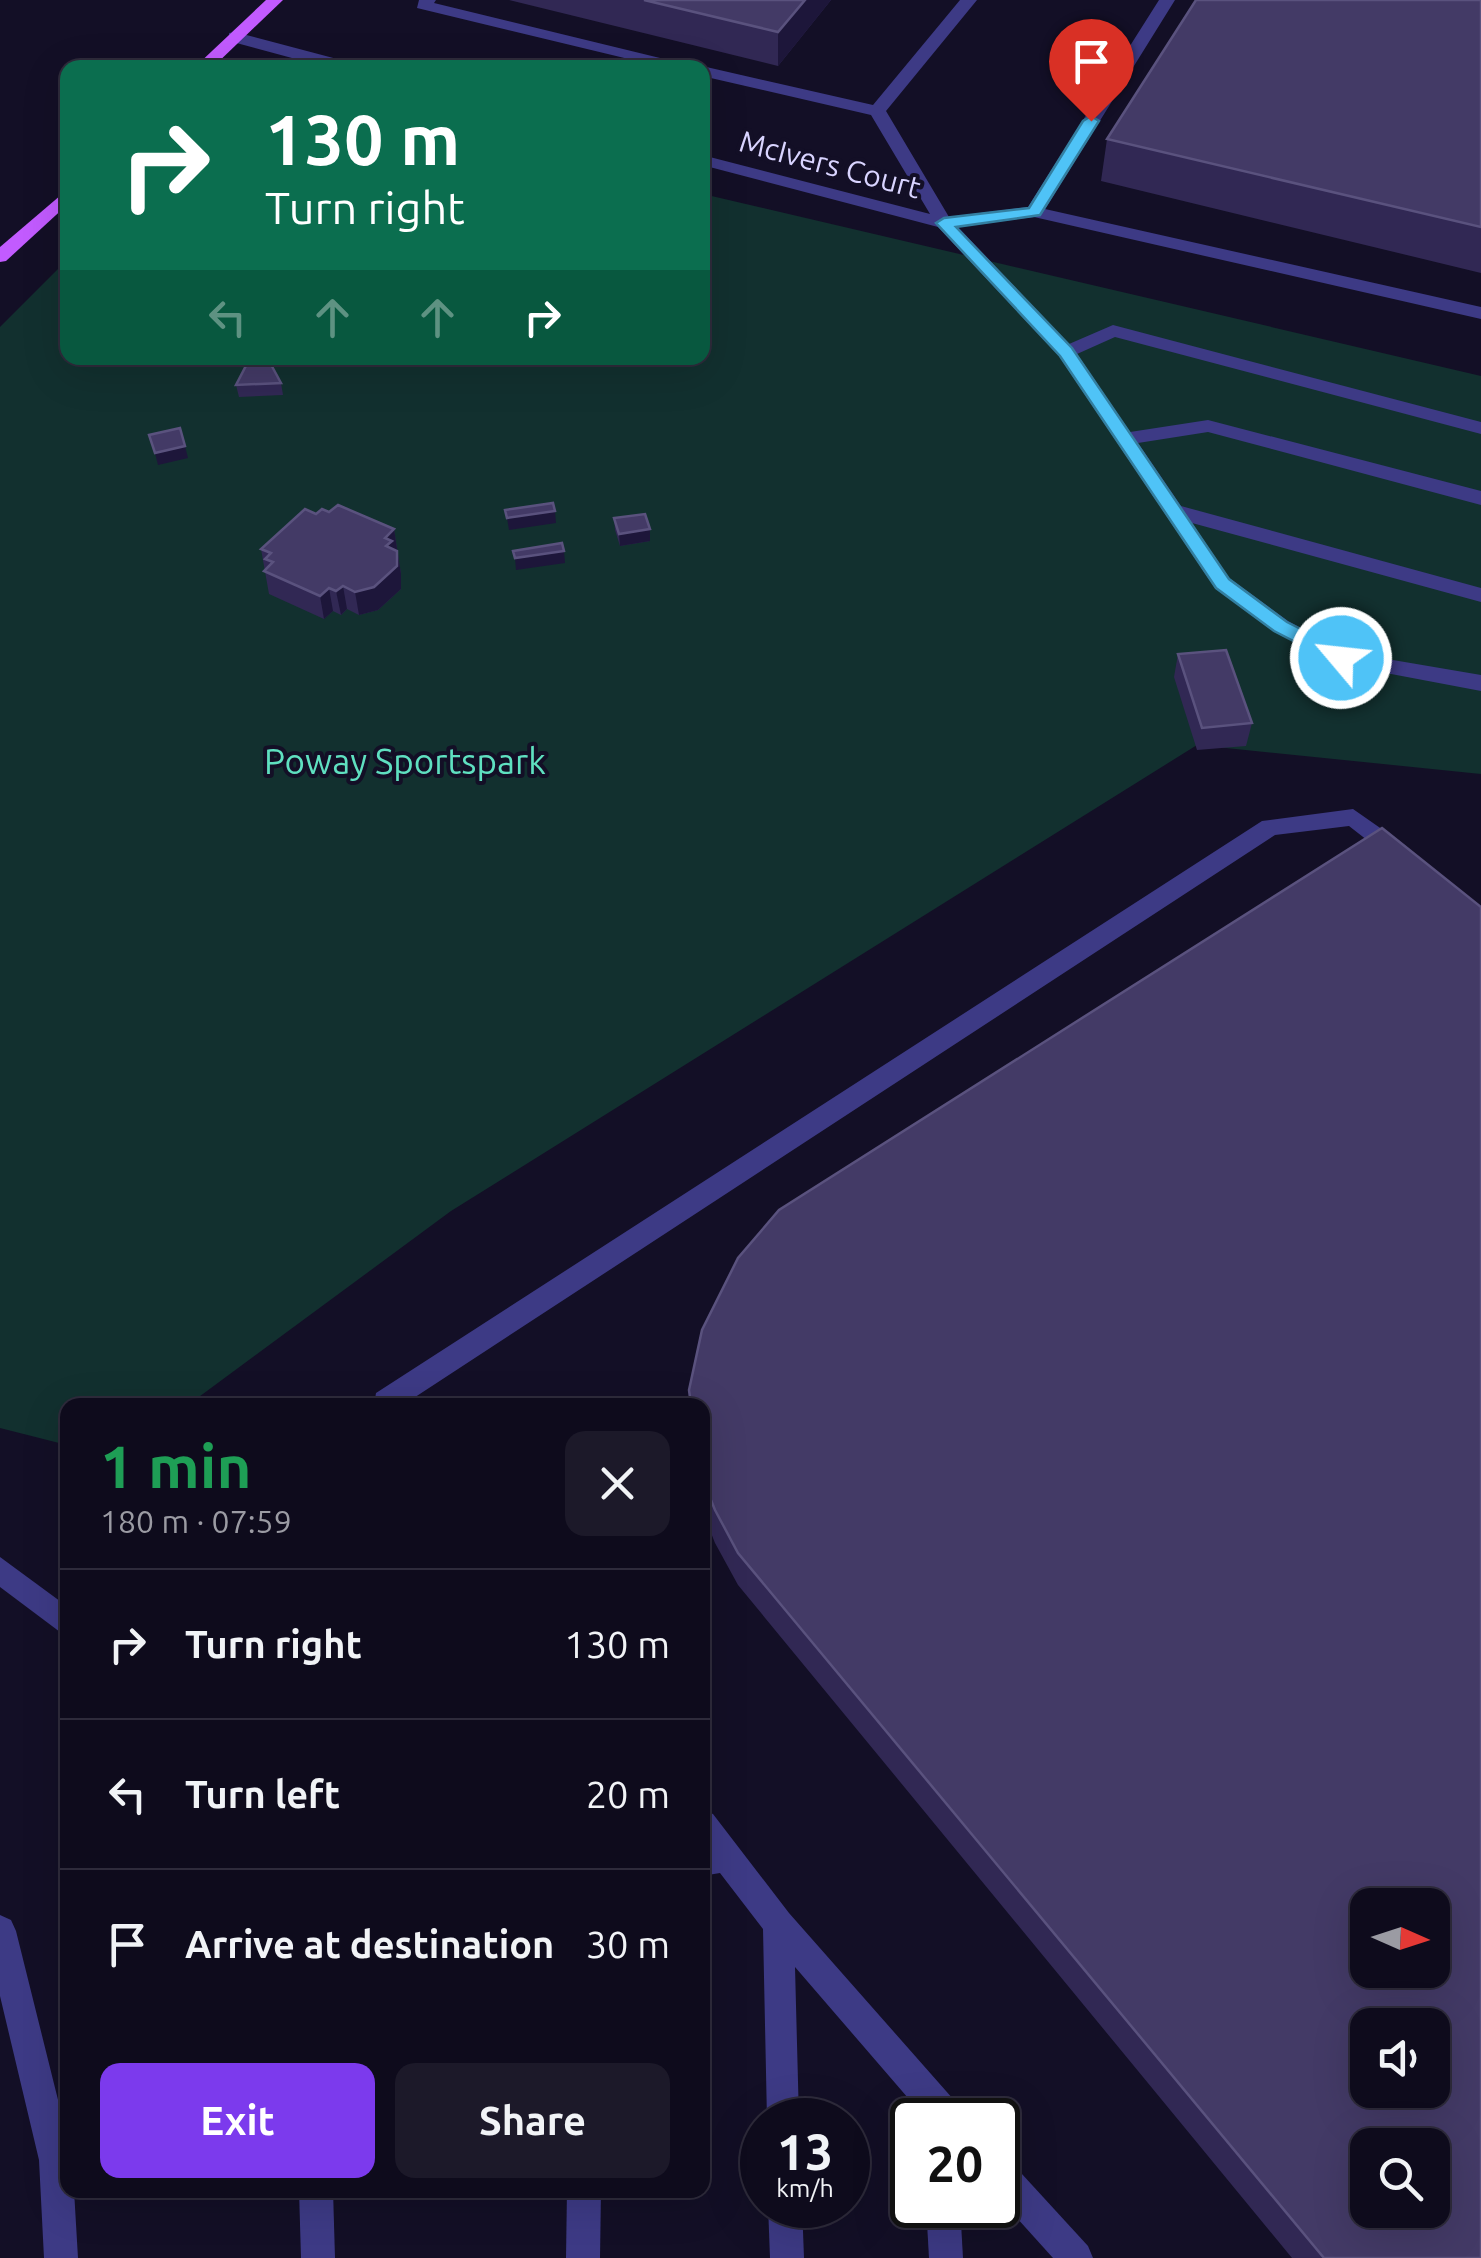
<!DOCTYPE html>
<html lang="en">
<head>
<meta charset="utf-8">
<style>
  body { margin:0; font-family:Ubuntu,sans-serif; background:#1c1929; color:#f1f3f6; height:100vh; display:flex; flex-direction:column; font-size:38px; white-space:nowrap }
  * { box-sizing:border-box; margin:0 }
  p { font-size:32px; color:#9b9ba3 }
  .icon { flex:none; width:55px; height:55px; fill:none; stroke:currentColor; stroke-width:2; stroke-linecap:round; stroke-linejoin:round }
  .map { position:relative; flex:1; overflow:hidden }
  .side { position:absolute; left:60px; top:1398px; width:650px; height:800px; display:flex; flex-direction:column; background:#0e0b1c; border-radius:20px; box-shadow:0 10px 40px #0002,0 0 0 2px #2e2b3b }
  .side>* { flex:none }
  .top-card { position:absolute; left:60px; top:60px; width:650px; height:305px; border-radius:20px; box-shadow:0 10px 40px #0002,0 0 0 2px #2e2b3b; background:#0b6e4f; color:#fff; overflow:hidden }
  .needle { width:65px; rotate:93deg }
  .fabs { position:absolute; left:1350px; top:1888px; display:grid; gap:20px }
  .fabs a { display:grid; place-items:center; width:100px; height:100px; border-radius:20px; background:#0e0b1c; box-shadow:0 10px 40px #0002,0 0 0 2px #2e2b3b; font-size:50px }
  .speed { position:absolute; left:740px; top:2098px; display:flex; gap:20px; font-size:50px; font-weight:700; text-align:center }
  .speed>* { display:grid; place-content:center; width:130px; height:130px; border-radius:50%; background:#0e0b1c; box-shadow:0 10px 40px #0002,0 0 0 2px #2e2b3b; line-height:1 }
  .speed small { font-size:25px; font-weight:400 }
  .speed .limit { border:5px solid #111; border-radius:15px; background:#fff; color:#111 }
  .pin { position:absolute; display:grid; place-items:center; width:85px; height:85px; color:#fff; margin:-102px -42px; border-radius:50% 50% 50% 0; rotate:-45deg; box-shadow:0 0 10px #0007 }
  .pin .icon { rotate:45deg }
  .me { position:absolute; width:110px; margin:-55px; rotate:298deg; stroke-linejoin:round; filter:drop-shadow(0 0 8px #0008) }
  .turn { display:flex; align-items:center; gap:35px; height:210px; padding:0 40px; font-size:45px }
  .turn .icon { width:130px; height:130px; stroke-width:2.5 }
  .turn b { display:block; font-size:70px; line-height:85px }
  .lanes { display:flex; align-items:center; height:95px; padding:0 40px; background:#0003; justify-content:center; gap:50px; direction:ltr }
  .lanes .off { opacity:.35 }
  .round { display:grid; place-items:center; flex:none; width:105px; height:105px; border-radius:20px; background:#1c1929 }
  .summary { display:flex; align-items:center; justify-content:space-between; height:170px; padding:0 40px }
  h1 { font-size:60px; font-weight:700; line-height:75px; color:#1e9e55 }
  .action { display:flex; gap:20px; margin-top:auto; padding:20px 40px }
  .action a { flex:1; height:115px; border-radius:20px; background:#7c3aed; color:#fff; font-size:40px; font-weight:700; line-height:115px; text-align:center }
  .action a+a { background:#1c1929; color:#f1f3f6 }
  ul { padding:0; list-style:none }
  li { display:flex; align-items:center; gap:30px; height:150px; padding:0 40px; border-top:2px solid #2e2b3b }
  li div { flex:1 }
  li b { display:block; font-size:38px }
  li em { font-style:normal }
  .map>svg:first-child { display:block }
  .green { fill:#12302f }
  .lines { fill:none; stroke-linecap:round; stroke-linejoin:round }
  .minor { fill:#3d3a85; fill-rule:evenodd }
  .major { fill:#c25bff; fill-rule:evenodd }
  .wall { fill:#312854 }
  .shaded-wall { fill:#1d163a }
  .building { fill:#433a66; stroke:#5a527e; stroke-width:2.5; fill-rule:evenodd }
  .route { fill:#4fc3f7; stroke:#337fa1; stroke-width:2.5 }
  .labels { text-anchor:middle; stroke-width:8; stroke-linejoin:round; paint-order:stroke }
  .far-street-label { font-size:30px; fill:#d9d4ff; stroke:#130f26 }
  .park-label { font-size:35px; fill:#5fe0c0; stroke:#130f26 }
</style>
</head>
<body>
<div class="map">
<svg width="1481" height="2258" viewBox="0 0 1481 2258">
  <rect width="100%" height="100%" fill="#130f26"/>
  <polygon class="green" points="703,194 1481,376 1481,774 1197,745 451,1211 188,1405 68,1405 67,1445 0,1428 0,327 67,260 68,358 702,358"/>
  <g class="lines">
    <g class="minor">
      <polygon points="419,0 436,0 434,3 697,67 702,66 873,105 960,0 977,0 886,111 949,217 1028,207 1159,0 1175,0 1045,209 1481,307 1481,319 1034,217 958,227 1069,344 1113,325 1481,422 1481,434 1115,337 1077,354 1130,432 1208,420 1481,491 1481,505 1208,432 1138,443 1181,506 1481,588 1481,602 1192,523 1229,578 1288,621 1346,652 1481,675 1481,691 1333,663 1274,631 1215,588 1059,356 938,227 702,165 702,155 930,214 871,115 702,76 702,68 666,68 417,8"/>
      <polygon points="235,32 356,64 358,68 329,68 229,41 229,33"/>
      <polygon points="1353,809 1406,846 1409,852 1406,858 1390,858 1349,826 1275,835 403,1405 374,1405 376,1393 1262,821"/>
      <polygon points="0,1557 68,1607 68,1638 0,1587"/>
      <polygon points="702,1810 713,1814 789,1913 961,2108 965,2120 927,2120 795,1967 799,2120 767,2120 763,1929 720,1873 702,1876"/>
      <polygon points="0,1915 11,1920 16,1931 68,2140 68,2190 74,2190 78,2258 44,2258 39,2160 0,1996"/>
      <polygon points="998,2156 1010,2161 1088,2246 1093,2258 1053,2258 998,2197"/>
      <polygon points="299,2190 333,2190 335,2258 301,2258"/>
      <polygon points="567,2190 601,2190 600,2258 566,2258"/>
      <polygon points="768,2205 802,2205 804,2258 770,2258"/>
      <polygon points="926,2205 960,2205 963,2258 929,2258"/>
    </g>
    <g class="major">
      <polygon points="266,0 283,0 212,68 194,68"/>
      <polygon points="68,189 68,204 6,261 0,262 0,247"/>
    </g>
  </g>
  <g class="wall">
    <polygon points="509,0 831,0 778,66"/>
    <polygon points="1481,0 1481,273 1101,181 1107,139"/>
    <polygon points="281,383 283,395 239,397 236,385"/>
    <polygon points="316,514 394,529 401,574 401,589 378,610 359,615 347,609 341,615 333,611 324,619 269,594 261,549"/>
    <polygon points="614,518 650,541 620,546 615,530"/>
    <polygon points="1178,654 1252,723 1246,746 1197,750 1174,677"/>
    <polygon points="689,1390 1481,2258 1292,2258 738,1585 715,1543 702,1510 702,1405 690,1405"/>
  </g>
  <g class="shaded-wall">
    <polygon points="805,0 831,0 778,66 778,32"/>
    <polygon points="185,446 188,458 158,465 155,453"/>
    <polygon points="555,511 556,523 509,530 507,518"/>
    <polygon points="394,529 401,574 401,589 378,610 359,615 355,592 390,569 385,538"/>
    <polygon points="650,529 650,541 620,546 619,534"/>
    <polygon points="564,551 565,563 516,570 515,558"/>
    <polygon points="343,586 347,609 341,615 336,591"/>
    <polygon points="329,588 333,611 324,619 320,596"/>
  </g>
  <g class="building">
    <polygon points="644,0 805,0 778,32"/>
    <polygon points="1196,0 1481,0 1481,227 1107,139"/>
    <polygon points="268,359 281,383 236,385 249,360"/>
    <polygon points="180,428 185,446 155,453 149,435"/>
    <polygon points="553,503 555,511 507,518 505,510"/>
    <polygon points="338,505 394,529 385,538 392,541 386,546 397,551 397,566 374,587 355,592 343,586 336,591 329,588 320,596 264,571 273,562 265,559 271,553 261,549 305,509 316,514 322,509 329,512"/>
    <polygon points="645,514 650,529 619,534 614,518"/>
    <polygon points="562,543 564,551 515,558 513,551"/>
    <polygon points="1226,650 1252,723 1202,728 1178,654"/>
    <path d="M1382 828 1481 907V2258H1324L738 1553 715 1510 702 1478V1405H691L689 1390 702 1330 738 1258 779 1210ZM1368 1905H1432V1970H1368ZM1368 2025H1432V2090H1368ZM1368 2145H1432V2210H1368Z"/>
  </g>
  <polygon class="route" points="1091,116 1099,121 1040,215 956,227 1072,348 1229,579 1287,622 1348,653 1348,662 1334,662 1274,631 1216,588 1060,356 936,223 944,218 1029,208 1083,121"/>
  <g class="labels">
    <g class="far-street-label">
      <text transform="translate(830 165) rotate(15)" y="10">McIvers Court</text>
    </g>
    <g class="park-label">
      <text x="405" y="774">Poway Sportspark</text>
    </g>
  </g>
</svg>
<div class="fabs">
<a><svg class="needle" viewBox="-14 -14 28 28"><path d="M0-13l5 13h-10z" fill="#e53935"/><path d="M0 13l5-13h-10z" fill="#9b9ba3"/></svg></a>
<a><svg class="icon" aria-label="sound" viewBox="0 0 24 24"><path d="M4 9h4l5-4v14l-5-4H4zM17 9q2 3 0 6"/></svg></a>
<a><svg class="icon" aria-label="search" viewBox="0 0 24 24"><circle cx="10" cy="10" r="6"/><path d="M15 15l6 6"/></svg></a>
</div>
<div class="speed"><div>13<small>km/h</small></div><div class="limit">20</div></div>
<div class="pin" style="left:1091px;top:121px;background:#d93025"><svg class="icon" aria-label="arrive" viewBox="0 0 24 24"><path d="M6 21V4h12l-3 4 3 4H6"/></svg></div>
<svg class="me" style="left:1341px;top:658px" viewBox="-20 -20 40 40"><circle r="17" fill="#4fc3f7" stroke="#fff" stroke-width="3"/><path d="M0-11L8 9 0 5-8 9z" fill="#fff"/></svg>
<div class="top-card">
<div class="turn"><svg class="icon" aria-label="right" viewBox="0 0 24 24"><path d="M7 20v-9h11M14 6l5 5-5 5"/></svg><div><b>130 m</b>Turn right</div></div>
<div class="lanes"><svg class="icon off" aria-label="left" viewBox="0 0 24 24"><path d="M17 20v-9H6M10 6l-5 5 5 5"/></svg><svg class="icon off" aria-label="ahead" viewBox="0 0 24 24"><path d="M12 20V5M6 11l6-6 6 6"/></svg><svg class="icon off" aria-label="ahead" viewBox="0 0 24 24"><path d="M12 20V5M6 11l6-6 6 6"/></svg><svg class="icon" aria-label="right" viewBox="0 0 24 24"><path d="M7 20v-9h11M14 6l5 5-5 5"/></svg></div>
</div>
<section class="side">
<div class="summary"><div><h1>1 min</h1><p>180 m · 07:59</p></div><a class="round"><svg class="icon" aria-label="close" viewBox="0 0 24 24"><path d="M6 6l12 12M18 6L6 18"/></svg></a></div>
<ul>
<li><svg class="icon" aria-label="right" viewBox="0 0 24 24"><path d="M7 20v-9h11M14 6l5 5-5 5"/></svg><div><b>Turn right</b></div><em>130 m</em></li>
<li><svg class="icon" aria-label="left" viewBox="0 0 24 24"><path d="M17 20v-9H6M10 6l-5 5 5 5"/></svg><div><b>Turn left</b></div><em>20 m</em></li>
<li><svg class="icon" aria-label="arrive" viewBox="0 0 24 24"><path d="M6 21V4h12l-3 4 3 4H6"/></svg><div><b>Arrive at destination</b></div><em>30 m</em></li>
</ul>
<div class="action"><a>Exit</a><a>Share</a></div>
</section>
</div>
</body>
</html>
